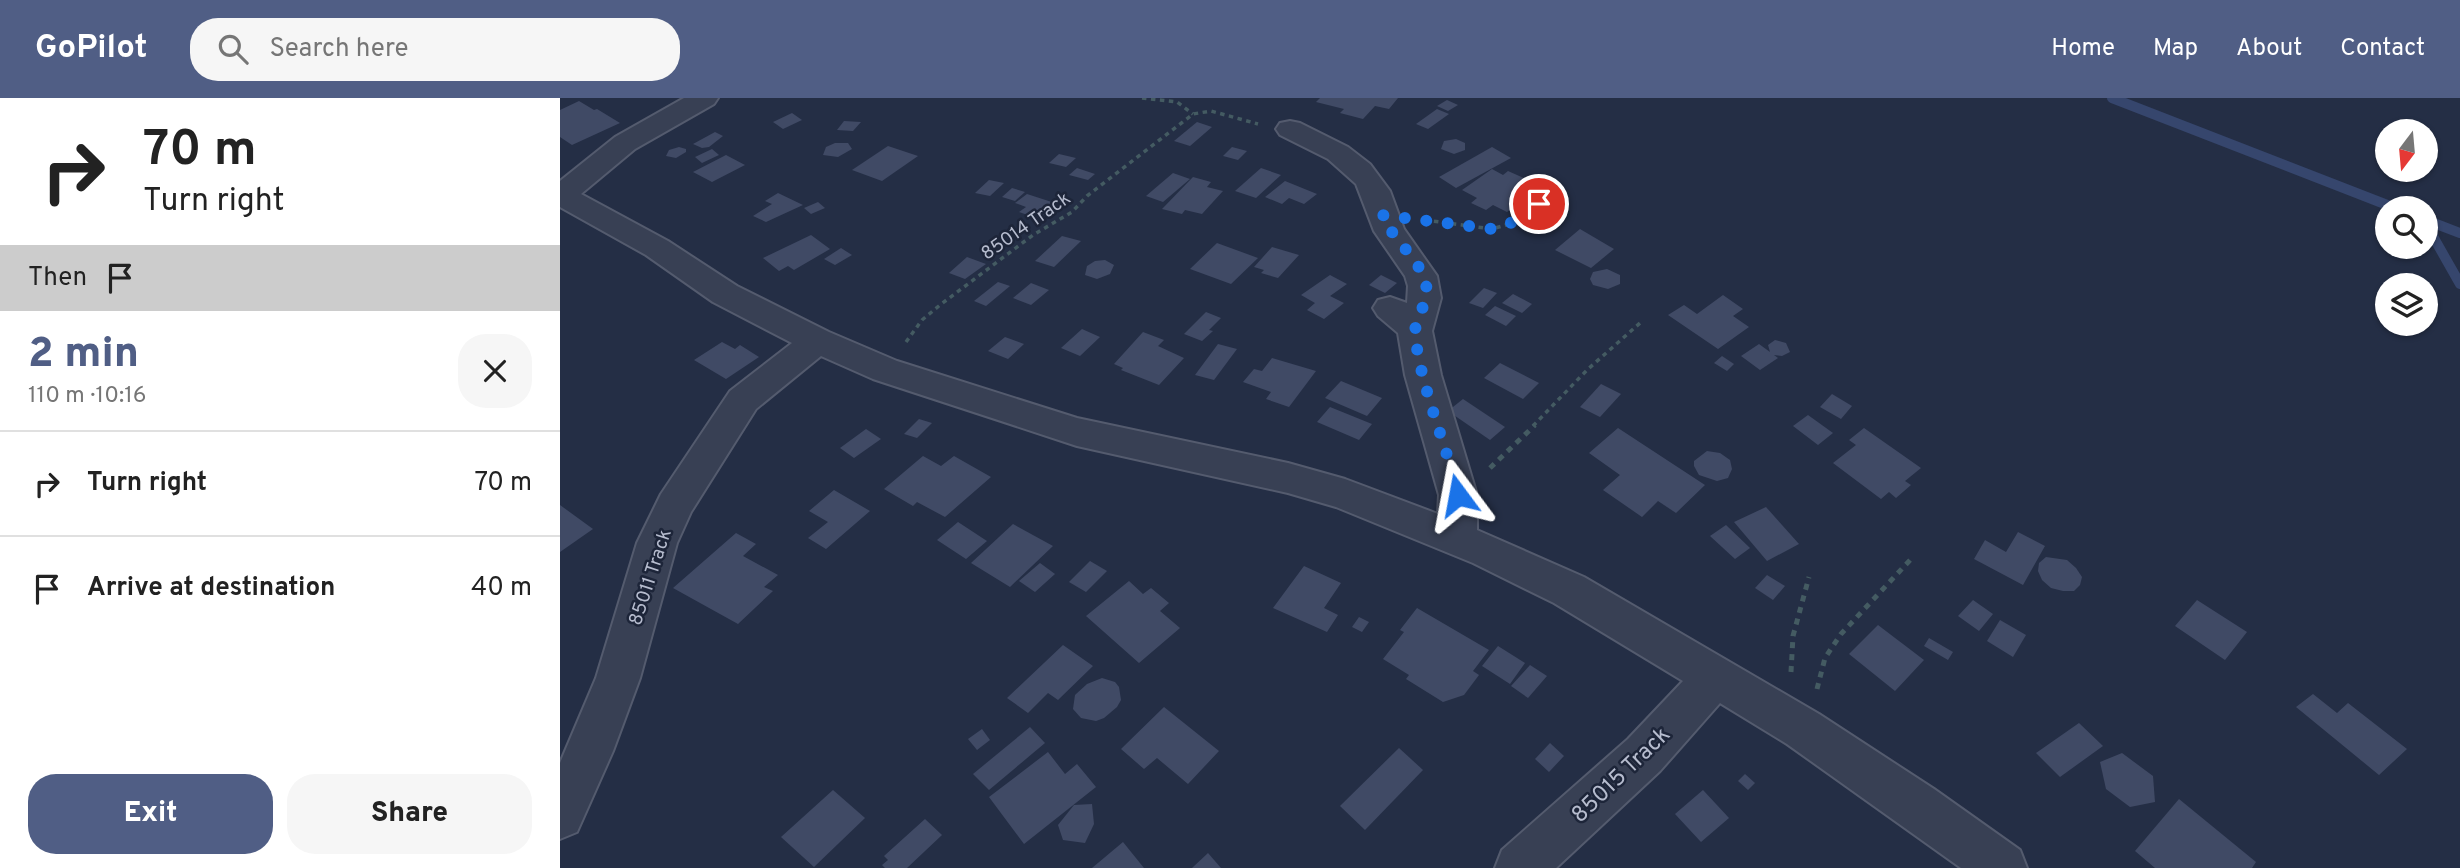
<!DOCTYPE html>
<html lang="en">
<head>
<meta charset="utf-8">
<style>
  body { margin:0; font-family:Overpass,sans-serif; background:#f6f6f6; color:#222; height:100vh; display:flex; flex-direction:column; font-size:26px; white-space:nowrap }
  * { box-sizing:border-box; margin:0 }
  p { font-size:23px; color:#767676 }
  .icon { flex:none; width:38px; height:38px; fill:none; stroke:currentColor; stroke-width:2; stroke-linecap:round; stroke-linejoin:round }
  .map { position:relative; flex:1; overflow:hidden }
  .side { display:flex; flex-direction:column; background:#fff; width:560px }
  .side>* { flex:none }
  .hud { background:#fff; color:#222; overflow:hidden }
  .needle { width:46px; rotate:196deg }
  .tools { position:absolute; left:1815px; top:21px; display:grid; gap:14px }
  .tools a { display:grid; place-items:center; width:63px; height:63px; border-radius:50%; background:#fff; box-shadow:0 2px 5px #0004; font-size:35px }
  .pin { position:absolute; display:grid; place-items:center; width:60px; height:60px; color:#fff; margin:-30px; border:4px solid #fff; border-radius:50%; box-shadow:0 2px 7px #0007 }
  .me { position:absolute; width:77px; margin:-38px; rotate:347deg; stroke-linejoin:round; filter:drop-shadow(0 0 5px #0008) }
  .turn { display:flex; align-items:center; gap:24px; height:147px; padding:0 28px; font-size:32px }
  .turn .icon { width:91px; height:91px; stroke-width:2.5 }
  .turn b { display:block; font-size:49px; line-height:60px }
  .then { display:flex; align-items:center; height:66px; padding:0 28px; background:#0003; gap:14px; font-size:26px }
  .round { display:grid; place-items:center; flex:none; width:74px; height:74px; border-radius:28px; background:#f6f6f6 }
  .headline { display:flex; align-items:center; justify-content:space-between; height:119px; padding:0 28px }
  h1 { font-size:42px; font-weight:800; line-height:52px; color:#505e85 }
  .button { display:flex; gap:14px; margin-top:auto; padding:14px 28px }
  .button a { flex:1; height:80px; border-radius:28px; background:#505e85; color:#fff; font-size:28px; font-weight:800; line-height:80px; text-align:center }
  .button a+a { background:#f6f6f6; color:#222 }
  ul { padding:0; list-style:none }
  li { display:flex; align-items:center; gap:21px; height:105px; padding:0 28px; border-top:2px solid #e0e0e0 }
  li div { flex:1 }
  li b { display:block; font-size:26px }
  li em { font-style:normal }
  header { display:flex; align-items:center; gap:42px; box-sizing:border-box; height:98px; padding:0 35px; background:#505e85; color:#fff }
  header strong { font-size:33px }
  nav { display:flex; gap:38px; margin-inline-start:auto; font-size:24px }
  .search { width:490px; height:63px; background:#f6f6f6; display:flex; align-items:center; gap:18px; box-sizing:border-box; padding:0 24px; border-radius:28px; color:#767676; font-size:26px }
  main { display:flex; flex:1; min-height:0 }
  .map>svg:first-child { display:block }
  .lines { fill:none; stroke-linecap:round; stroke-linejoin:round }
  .stream { stroke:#36466d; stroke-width:10 }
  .building { fill:#404a65 }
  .minor-casing { stroke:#545b6e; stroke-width:4 }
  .path-far1 { stroke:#445b62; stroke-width:3.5; stroke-dasharray:4.5 4.5; stroke-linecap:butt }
  .path { stroke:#445b62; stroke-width:5; stroke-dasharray:6 6; stroke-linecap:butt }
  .minor { fill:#384054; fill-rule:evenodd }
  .route { stroke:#1a73e8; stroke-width:12; stroke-dasharray:0 21.6 }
  .labels { text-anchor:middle; stroke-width:5; stroke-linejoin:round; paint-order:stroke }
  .street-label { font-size:19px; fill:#b6bcce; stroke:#1d2539 }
  .near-street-label { font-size:23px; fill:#b6bcce; stroke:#1d2539 }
</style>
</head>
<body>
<header>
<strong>GoPilot</strong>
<div class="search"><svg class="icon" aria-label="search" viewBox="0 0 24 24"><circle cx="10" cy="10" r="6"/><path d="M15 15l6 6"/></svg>Search here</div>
<nav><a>Home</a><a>Map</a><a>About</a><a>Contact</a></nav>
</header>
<main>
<section class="side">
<div class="hud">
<div class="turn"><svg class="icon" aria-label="right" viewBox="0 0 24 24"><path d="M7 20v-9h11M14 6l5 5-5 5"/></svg><div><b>70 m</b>Turn right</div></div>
<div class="then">Then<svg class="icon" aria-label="arrive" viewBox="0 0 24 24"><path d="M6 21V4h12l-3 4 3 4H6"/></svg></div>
</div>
<div class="headline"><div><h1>2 min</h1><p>110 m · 10:16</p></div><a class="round"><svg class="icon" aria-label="close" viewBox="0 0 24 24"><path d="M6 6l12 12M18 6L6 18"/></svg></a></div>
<ul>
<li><svg class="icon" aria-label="right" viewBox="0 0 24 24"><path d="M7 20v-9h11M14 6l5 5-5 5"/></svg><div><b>Turn right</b></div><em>70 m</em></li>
<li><svg class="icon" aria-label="arrive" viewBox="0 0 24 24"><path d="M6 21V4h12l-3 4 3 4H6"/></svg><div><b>Arrive at destination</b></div><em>40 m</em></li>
</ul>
<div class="button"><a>Exit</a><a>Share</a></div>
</section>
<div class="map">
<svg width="1900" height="770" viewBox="0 0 1900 770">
  <rect width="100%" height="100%" fill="#242e45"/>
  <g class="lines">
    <g class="stream">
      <polyline points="1552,0 1835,110"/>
      <polyline points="1866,122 1900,135"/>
      <polyline points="1866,126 1900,186"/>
    </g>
  </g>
  <g class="building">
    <polygon points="760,0 838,0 829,11 815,8 803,21 780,15 784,11 756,4"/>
    <polygon points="887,2 898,7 888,13 877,8"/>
    <polygon points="19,3 34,12 37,11 60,25 12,47 0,39 0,12"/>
    <polygon points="877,11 889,16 868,31 856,26"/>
    <polygon points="232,15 242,22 223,31 213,24"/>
    <polygon points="284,23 301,24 293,33 277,32"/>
    <polygon points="637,24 652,29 630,48 614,43"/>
    <polygon points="155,34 163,38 149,49 142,50 133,46"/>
    <polygon points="896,41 905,45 905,52 894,56 881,51 884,43"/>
    <polygon points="275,45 288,45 292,51 278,59 263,57 266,49"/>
    <polygon points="328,48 358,58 322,83 292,72"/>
    <polygon points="119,49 126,51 126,54 116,60 106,58 109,52"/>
    <polygon points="672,49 687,53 678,62 663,58"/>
    <polygon points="932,49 951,60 896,90 879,79"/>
    <polygon points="152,51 159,57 142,65 135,59"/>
    <polygon points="499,56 516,60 506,69 489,65"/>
    <polygon points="166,57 185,67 152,84 133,74"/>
    <polygon points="517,70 535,76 528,82 509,77"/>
    <polygon points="701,70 721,77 696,100 675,93"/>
    <polygon points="932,71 943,77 948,73 968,82 961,88 974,94 947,114 933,107 926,112 911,105 917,100 902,92"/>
    <polygon points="613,75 630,81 603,104 586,98"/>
    <polygon points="633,79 651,84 647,89 663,93 642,116 625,112 622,116 602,111"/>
    <polygon points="429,82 444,85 430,98 415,95"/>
    <polygon points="725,83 757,96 744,106 729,100 722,106 705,99"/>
    <polygon points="452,90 465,94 455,103 442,99"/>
    <polygon points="218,95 243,107 206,124 193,118 212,106 205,103"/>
    <polygon points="467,96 501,107 482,122 459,114 466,109 455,105"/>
    <polygon points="258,104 265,110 251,116 244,110"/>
    <polygon points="1020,131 1054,151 1031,170 995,152"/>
    <polygon points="251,137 270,151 234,172 228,168 219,173 203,160"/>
    <polygon points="502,138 521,143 494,169 475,163"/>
    <polygon points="657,145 698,160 671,186 630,171"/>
    <polygon points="712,149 739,157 718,180 701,175 704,172 694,169"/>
    <polygon points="281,150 292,157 275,167 264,161"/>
    <polygon points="407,159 426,166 405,181 389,175"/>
    <polygon points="545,162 554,167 550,176 537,181 525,177 527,168 535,163"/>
    <polygon points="1047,171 1060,177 1060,186 1048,191 1033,187 1030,181 1033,174"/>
    <polygon points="770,177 787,186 770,198 784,205 764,221 747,212 755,205 741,197"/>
    <polygon points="821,177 837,185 825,195 809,187"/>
    <polygon points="438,184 450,188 426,208 414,203"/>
    <polygon points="471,185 489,192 471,207 453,200"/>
    <polygon points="924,190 937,195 923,210 909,205"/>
    <polygon points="953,196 972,206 962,215 942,205"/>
    <polygon points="1163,197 1183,211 1173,218 1189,229 1158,251 1108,217 1124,207 1137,216"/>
    <polygon points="935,208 956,218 946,228 925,217"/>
    <polygon points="646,214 661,220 649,232 653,233 642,243 624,236"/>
    <polygon points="522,231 540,239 520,258 501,250"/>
    <polygon points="583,234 604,242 598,248 624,260 599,287 561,272 563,270 554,266"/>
    <polygon points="445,239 464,246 448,261 428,253"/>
    <polygon points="1215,242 1226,245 1230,254 1222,258 1214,257 1218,260 1200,272 1181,258 1199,246 1210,254 1208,247"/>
    <polygon points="162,244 175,251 180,247 199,259 166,281 134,262"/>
    <polygon points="658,246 677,251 654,282 635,277"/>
    <polygon points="1162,258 1174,266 1167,273 1154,265"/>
    <polygon points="712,260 756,273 729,309 706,301 711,294 683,284 694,271 702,273"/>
    <polygon points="940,265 979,285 963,301 924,280"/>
    <polygon points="781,283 822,300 807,318 765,300"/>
    <polygon points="1041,286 1061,296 1040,319 1020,309"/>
    <polygon points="1272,296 1292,308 1281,321 1260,309"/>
    <polygon points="903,301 945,329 930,342 888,313"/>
    <polygon points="770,309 812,326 799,342 757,324"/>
    <polygon points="1248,317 1273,335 1258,347 1233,328"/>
    <polygon points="359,321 372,325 357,340 344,336"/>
    <polygon points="1058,330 1145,387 1116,415 1098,403 1082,419 1043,392 1060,377 1029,355"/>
    <polygon points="1304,330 1361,370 1345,383 1351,387 1336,400 1329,394 1321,401 1273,365 1296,347 1289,342"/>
    <polygon points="306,331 321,341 294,360 280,350"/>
    <polygon points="1147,353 1160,355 1170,362 1172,371 1168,380 1157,383 1139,377 1134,368 1134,363"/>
    <polygon points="363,358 381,368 394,358 431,379 385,419 357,404 353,408 324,391"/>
    <polygon points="274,392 310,413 266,451 248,440 268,424 249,413"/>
    <polygon points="0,407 33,431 0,454"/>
    <polygon points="1206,409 1239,446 1207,463 1174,424"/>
    <polygon points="398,424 427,443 406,461 377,442"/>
    <polygon points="453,426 493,448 450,489 411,465"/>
    <polygon points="1166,427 1190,450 1175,461 1150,438"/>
    <polygon points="1458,434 1485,448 1463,487 1414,461 1425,442 1446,454"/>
    <polygon points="176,435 196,446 183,458 218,477 204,489 213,493 178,526 113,490"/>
    <polygon points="1486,459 1507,462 1516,470 1522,479 1520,487 1514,493 1503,493 1491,490 1482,482 1478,473 1479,465"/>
    <polygon points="530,463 547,473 526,494 509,484"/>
    <polygon points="480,465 495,476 475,494 459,483"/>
    <polygon points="744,468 781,485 764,510 778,517 767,534 713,510"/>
    <polygon points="1207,477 1225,488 1213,502 1195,490"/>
    <polygon points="569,483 583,496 591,490 609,505 600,513 620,530 579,565 526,518"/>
    <polygon points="1413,502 1433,516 1419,533 1398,518"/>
    <polygon points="1637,502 1687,534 1665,562 1615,528"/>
    <polygon points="857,510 929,552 913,573 919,577 904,597 883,604 846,581 849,577 823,561 844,534 840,532"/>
    <polygon points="799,519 809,524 802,534 792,529"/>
    <polygon points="1440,522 1466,537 1453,559 1427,543"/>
    <polygon points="1318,527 1364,562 1335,593 1289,556"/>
    <polygon points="1369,540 1393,554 1388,562 1364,548"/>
    <polygon points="503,547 533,568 498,602 488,595 468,615 447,600"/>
    <polygon points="938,548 965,565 950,586 922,568"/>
    <polygon points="970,567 987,578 968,600 951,588"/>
    <polygon points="542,580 555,584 559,589 561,602 557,609 544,620 536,623 521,620 513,611 515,597 527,586"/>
    <polygon points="1753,596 1777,615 1788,605 1847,651 1819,677 1736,609"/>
    <polygon points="604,609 659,653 628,686 597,660 584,671 561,651"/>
    <polygon points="1519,625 1543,648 1500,679 1476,655"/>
    <polygon points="470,629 485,645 429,692 413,676"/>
    <polygon points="422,631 430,642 417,652 408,641"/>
    <polygon points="990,645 1004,658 989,674 975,661"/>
    <polygon points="839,650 863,672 805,732 780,708"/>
    <polygon points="488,654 505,676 517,666 536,689 464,746 429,699"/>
    <polygon points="1562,655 1593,678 1595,704 1570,709 1546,691 1540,664"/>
    <polygon points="1185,676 1195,685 1188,692 1178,683"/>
    <polygon points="273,692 305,720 254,769 221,739"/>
    <polygon points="1143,692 1169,720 1141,744 1115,716"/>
    <polygon points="1619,701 1696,764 1692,770 1595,770 1575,753"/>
    <polygon points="532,706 534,726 525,745 503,742 498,727 514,707"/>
    <polygon points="365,721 382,737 347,770 325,770 322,767 328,762 324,758"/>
    <polygon points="563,744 584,770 532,770"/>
    <polygon points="648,755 661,770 632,770"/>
  </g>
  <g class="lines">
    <g class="minor-casing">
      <polygon id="minor" points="124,0 158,0 154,6 75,51 21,96 108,143 177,188 269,234 337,263 517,320 728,365 785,381 878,416 879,397 845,277 838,235 818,218 813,210 818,202 830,199 847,205 848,188 845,178 814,133 796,86 768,61 720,37 716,31 720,25 730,23 740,25 788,49 810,66 830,93 844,131 877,178 881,200 872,233 881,277 917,397 917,432 1024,479 1259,616 1374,691 1460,752 1467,770 1401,770 1227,646 1160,605 1100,673 996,770 935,770 942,752 1068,641 1123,583 994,505 913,465 776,409 728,395 517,348 313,281 261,258 196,311 131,414 117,445 80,580 53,653 17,734 0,741 0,665 36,580 77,445 101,396 170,293 232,245 153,204 86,157 0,109 0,83 55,39"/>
    </g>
    <g class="path-far1">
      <polyline points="582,0 617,4 633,16"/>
      <polyline points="865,122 932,131 949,126 979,106"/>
      <polyline points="346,244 362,222 380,207 473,137 512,114 527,98 633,16 651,13 698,26"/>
      <polyline points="973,328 1027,272 1080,225"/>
    </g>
    <g class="path">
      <polyline points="930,370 975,327"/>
      <polyline points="1231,574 1233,538 1249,479"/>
      <polyline points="1257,591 1265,560 1281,536 1352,460"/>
    </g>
    <use href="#minor" class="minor"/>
  </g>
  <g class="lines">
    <path class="route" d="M898 397C886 344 861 291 855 236 854 220 873 201 864 179 854 156 832 140 822 117L932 131 949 126 979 106"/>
  </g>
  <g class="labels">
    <g class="street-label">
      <text transform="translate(465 127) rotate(-35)" y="7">85014 Track</text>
      <text transform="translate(89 479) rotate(-72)" y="7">85011 Track</text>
    </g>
    <g class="near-street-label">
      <text transform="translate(1060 676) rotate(-44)" y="8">85015 Track</text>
    </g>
  </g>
</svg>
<div class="tools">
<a><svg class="needle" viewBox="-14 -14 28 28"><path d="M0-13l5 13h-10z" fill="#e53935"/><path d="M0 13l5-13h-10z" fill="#767676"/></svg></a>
<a><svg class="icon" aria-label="search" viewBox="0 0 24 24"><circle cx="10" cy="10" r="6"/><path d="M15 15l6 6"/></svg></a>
<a><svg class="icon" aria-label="layers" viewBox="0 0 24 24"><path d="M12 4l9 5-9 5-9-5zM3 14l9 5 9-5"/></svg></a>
</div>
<div class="pin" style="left:979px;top:106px;background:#d93025"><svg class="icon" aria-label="arrive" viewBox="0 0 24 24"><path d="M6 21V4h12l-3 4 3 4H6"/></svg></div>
<svg class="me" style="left:898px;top:397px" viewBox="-20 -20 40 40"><path d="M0-17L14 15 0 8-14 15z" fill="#1a73e8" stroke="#fff" stroke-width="4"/></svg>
</div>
</main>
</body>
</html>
